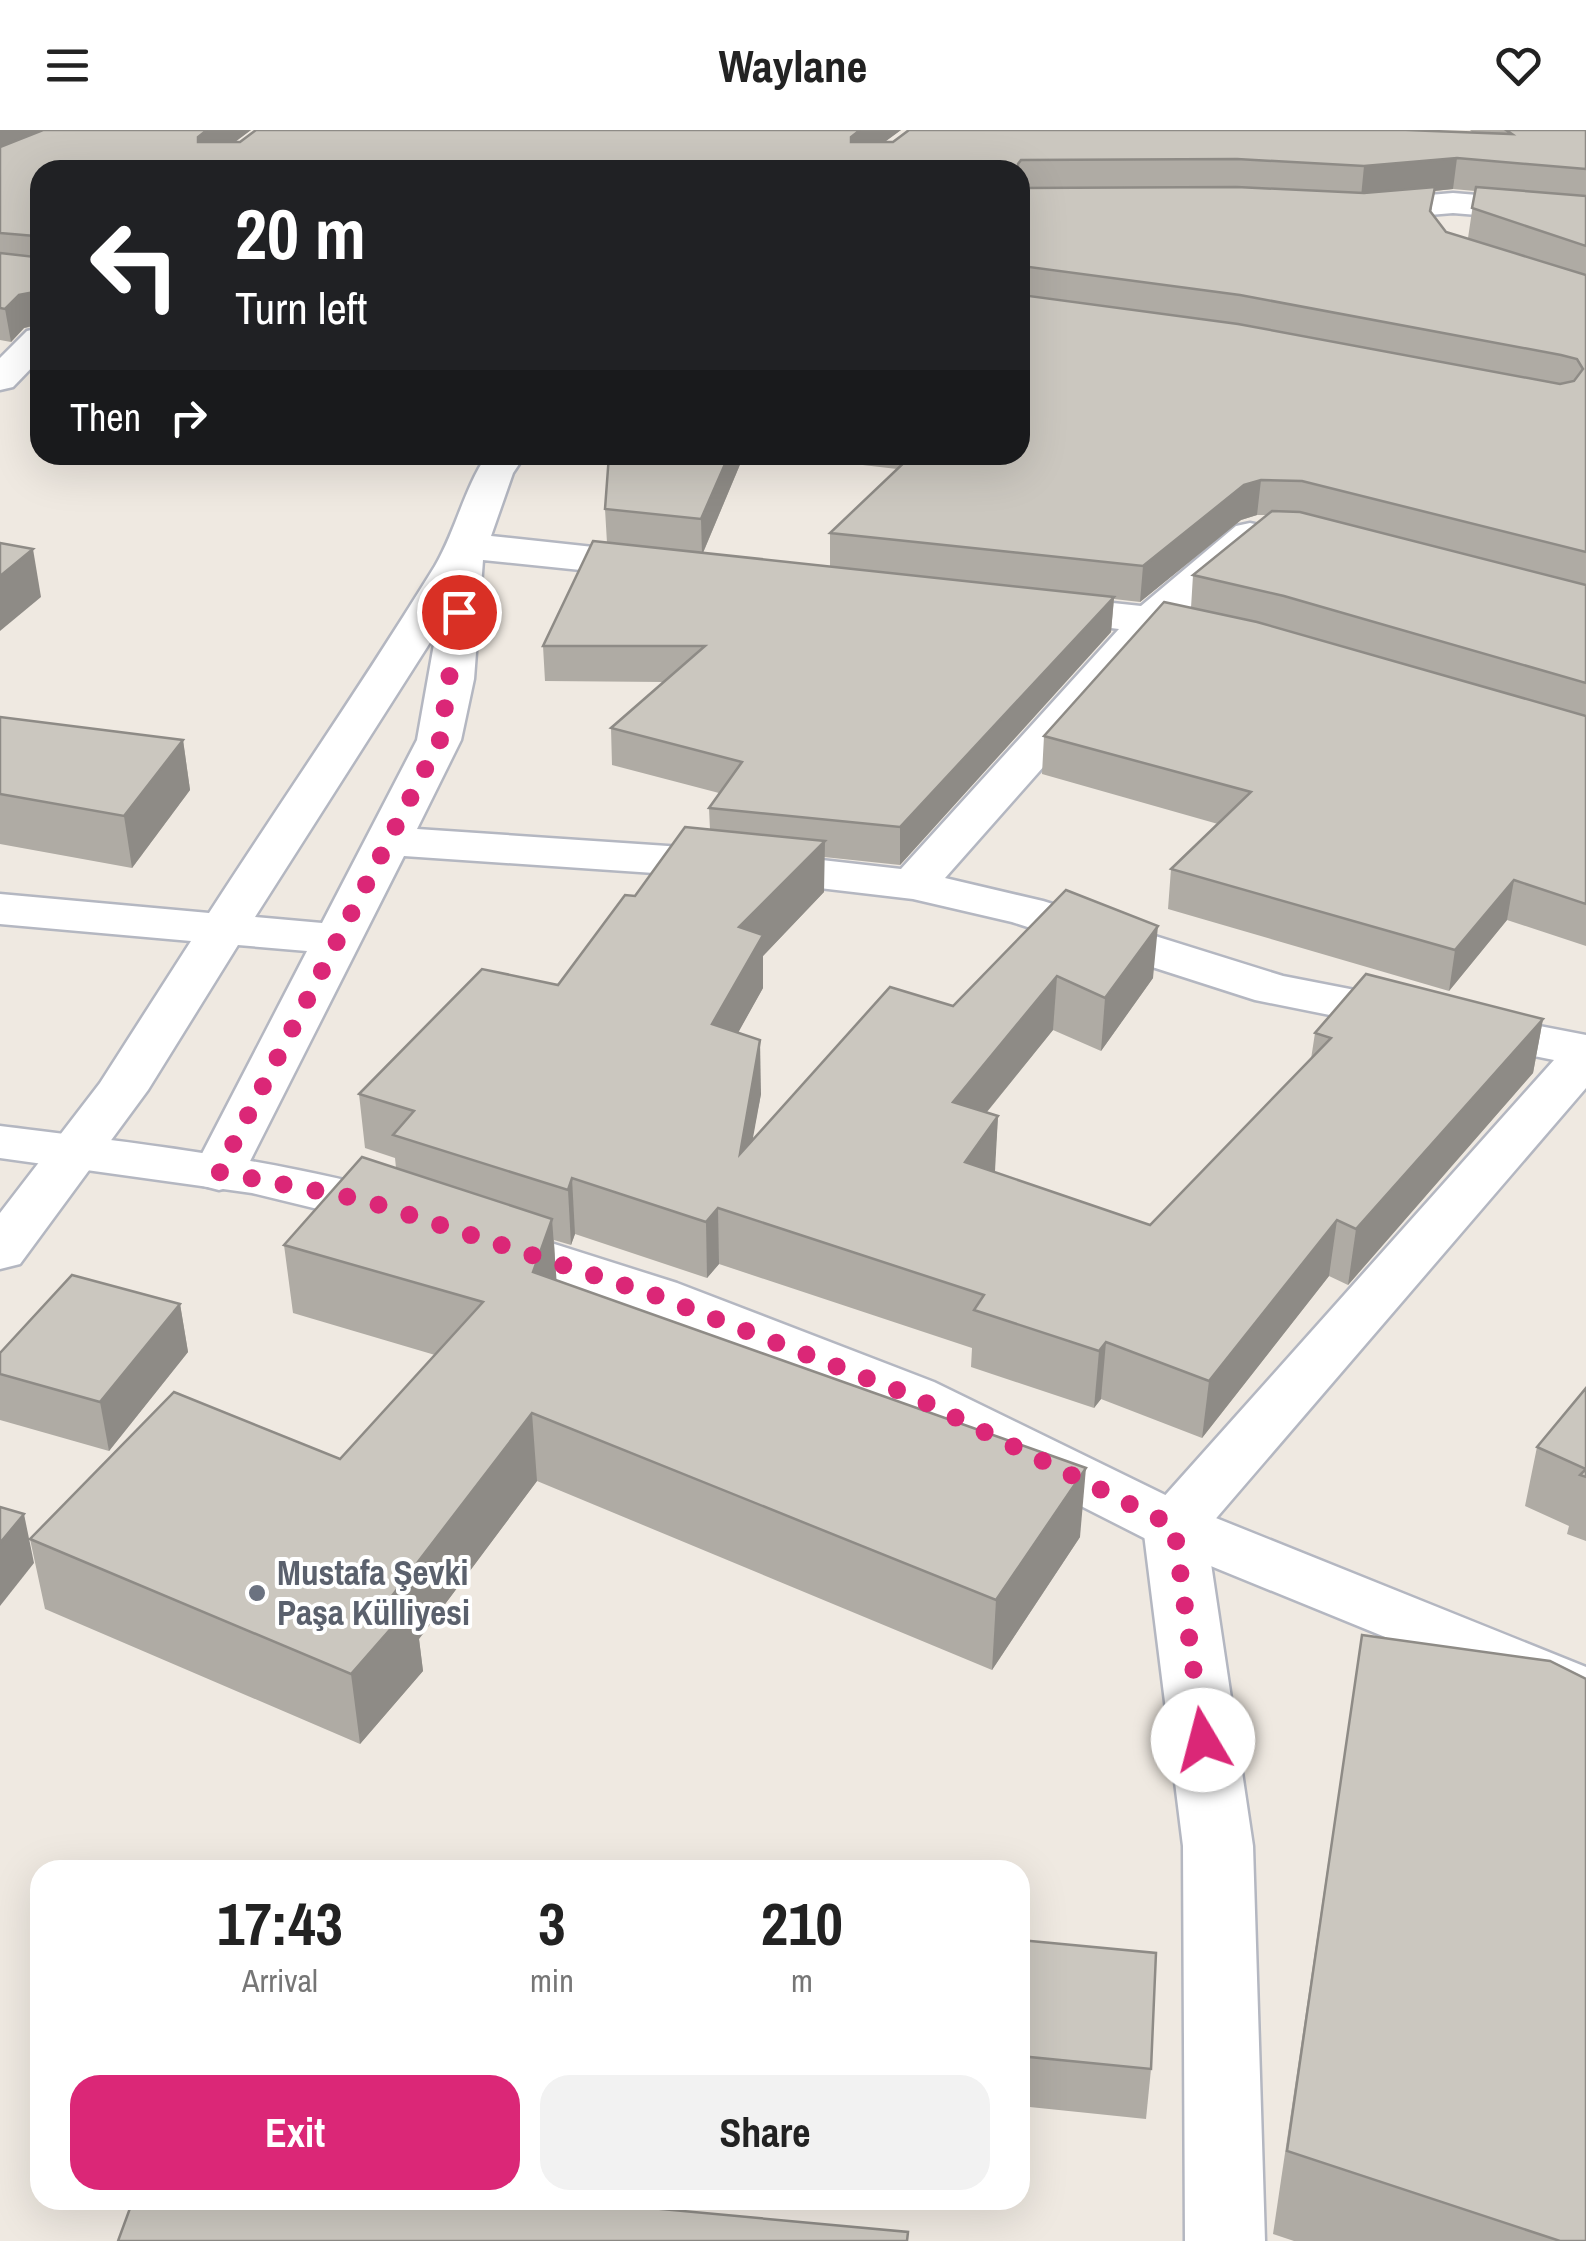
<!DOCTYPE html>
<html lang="en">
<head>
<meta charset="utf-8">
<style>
  body { margin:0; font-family:"Archivo Narrow",sans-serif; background:#f2f2f2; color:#222; height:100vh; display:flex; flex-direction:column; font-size:38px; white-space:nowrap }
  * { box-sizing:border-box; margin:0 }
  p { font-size:32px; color:#767676 }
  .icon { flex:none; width:55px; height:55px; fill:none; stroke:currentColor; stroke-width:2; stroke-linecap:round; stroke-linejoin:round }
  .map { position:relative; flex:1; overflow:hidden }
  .details { position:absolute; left:30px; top:1730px; width:1000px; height:350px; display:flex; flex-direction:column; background:#fff; border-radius:30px; box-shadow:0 10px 40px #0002 }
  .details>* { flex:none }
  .banner { position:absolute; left:30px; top:30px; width:1000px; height:305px; border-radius:30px; box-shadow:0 10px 40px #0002; background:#202124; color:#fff; overflow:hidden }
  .pin { position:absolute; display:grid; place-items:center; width:85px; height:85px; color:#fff; margin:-42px; border:5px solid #fff; border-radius:50%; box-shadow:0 2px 10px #0007 }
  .me { position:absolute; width:110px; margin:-55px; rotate:352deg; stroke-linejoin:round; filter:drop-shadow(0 0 8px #0008) }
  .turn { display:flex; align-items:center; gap:35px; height:210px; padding:0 40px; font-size:45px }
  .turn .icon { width:130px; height:130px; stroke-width:2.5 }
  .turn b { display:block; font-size:70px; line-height:85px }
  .then { display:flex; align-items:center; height:95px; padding:0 40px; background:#0003; gap:20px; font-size:38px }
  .eta { display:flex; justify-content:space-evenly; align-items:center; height:170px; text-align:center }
  .eta b { font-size:60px; font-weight:800; line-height:70px }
  .cta { display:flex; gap:20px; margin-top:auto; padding:20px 40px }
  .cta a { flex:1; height:115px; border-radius:30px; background:#db2777; color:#fff; font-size:40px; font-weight:800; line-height:115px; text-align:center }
  .cta a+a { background:#f2f2f2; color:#222 }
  header { display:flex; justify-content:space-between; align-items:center; height:130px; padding:0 40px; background:#fff; font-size:45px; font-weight:800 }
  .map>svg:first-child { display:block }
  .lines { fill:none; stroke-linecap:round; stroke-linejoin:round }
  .street-casing { stroke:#b4b7c1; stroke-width:5 }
  .secondary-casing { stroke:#b4b7c1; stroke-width:5 }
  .street { fill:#fff; fill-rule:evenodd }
  .secondary { fill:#fff; fill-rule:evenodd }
  .wall { fill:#afaba4; fill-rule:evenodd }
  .shaded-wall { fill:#8e8b86 }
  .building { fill:#cbc7bf; stroke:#8e8b86; stroke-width:2.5 }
  .route { stroke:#db2777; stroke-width:18; stroke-dasharray:0 32.4 }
  .worship-dot { fill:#6b7280; stroke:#fff; stroke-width:4 }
  .labels { text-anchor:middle; stroke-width:8; stroke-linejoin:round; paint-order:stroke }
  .worship-label { font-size:35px; font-weight:bold; fill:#5b616d; stroke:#fff; text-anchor:start }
</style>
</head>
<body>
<header><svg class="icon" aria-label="menu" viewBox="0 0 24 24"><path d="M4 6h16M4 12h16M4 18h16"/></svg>Waylane<svg class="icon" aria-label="heart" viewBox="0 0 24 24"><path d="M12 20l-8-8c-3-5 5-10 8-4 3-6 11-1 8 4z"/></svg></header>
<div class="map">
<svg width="1586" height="2111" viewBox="0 0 1586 2111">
  <rect width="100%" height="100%" fill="#efe9e1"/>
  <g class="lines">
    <g class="street-casing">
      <g id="street">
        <polygon points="1453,63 1586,74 1586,94 1453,83 1358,91 1346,88 1342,81 1346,74 1358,71"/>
        <path d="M487 325H525L513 343 491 406 658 424 672 427 678 436 672 445 658 448 483 430 474 549 461 610 417 699 742 721 901 739 1119 499 1022 487 1016 478 1022 469 1037 465 1141 476 1236 396 1250 393 1264 396 1270 405 1264 414 1182 484 1238 497 1244 506 1238 515 1223 519 1160 505 945 748 1043 771 1283 846 1586 905V958L1206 1400 1253 1716 1265 2111H1185L1183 1716 1143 1396 1152 1380 1554 930 1255 870 1012 792 913 769 742 749 404 726 238 1055 219 1060 200 1055 192 1043 307 821 238 815 148 960 20 1134 0 1139V1083L100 953 191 811 0 794V764L209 783C284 667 363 553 435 436 456 400 464 359 487 325ZM436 503 417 610 322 793 255 787Z"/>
      </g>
    </g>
    <g class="secondary-casing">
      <g id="secondary">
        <polygon points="40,198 40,229 13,257 0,260 0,228 27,201"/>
        <path d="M0 996C142 1014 282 1029 420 1070L428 1082 420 1094 400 1099 252 1063 0 1028Z"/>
        <polygon points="482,1091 677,1153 934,1252 1196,1380 1586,1537 1586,1589 1152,1412 892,1280 637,1179 462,1122 454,1109 462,1096"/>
      </g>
    </g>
    <use href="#street" class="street"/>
    <use href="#secondary" class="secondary"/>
  </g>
  <g class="wall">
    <path d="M0 0H251L234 12H240L256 0H901L884 12 1472 2 1470 0H1586V816L1507 790 1449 861 1168 779 1171 739 1218 694 1042 644 1044 606 1191 478 1193 445 1267 385H1257L1241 390 1140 472 1114 469 1111 502 900 735 824 727V762L763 826V858L738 902 761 964 752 1009 953 876 1066 760 1153 848 1101 921 1053 900 987 982 998 986 994 1042 1150 1095 1311 929 1315 903 1543 889 1533 943 1348 1155 1329 1146 1202 1308 1101 1269 1094 1278 971 1237 972 1218 719 1134 707 1148 575 1104 571 1115 554 1110 556 1150 1080 1407 992 1540 537 1351 419 1509 423 1541 360 1614 45 1479 30 1409 340 1329 435 1225 293 1183 284 1115 396 1038 395 1028 365 1018 359 964 558 855 635 766 710 700 709 678 719 663 612 635 611 598 664 552 545 551 543 516 607 413 605 379 609 325H744L703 423 830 436V403L897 339 777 325H1020L40 40V195L24 198 11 212 0 210ZM1453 59 1475 61 1468 108 1446 102 1431 82 1434 61Z"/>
    <polygon points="0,587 183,610 190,660 132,738 0,714"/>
    <polygon points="180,1174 188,1222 109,1321 0,1290 0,1223"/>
    <polygon points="1586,1258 1586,1411 1567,1404 1569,1396 1525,1376 1537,1317"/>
    <polygon points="1362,1505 1586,2111 1294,2111 1273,2104"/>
    <polygon points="1020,1810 1151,1939 1146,1989 1020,1976"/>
  </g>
  <g class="shaded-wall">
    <polygon points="0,0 49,0 0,20"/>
    <polygon points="207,0 251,0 202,37 198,7"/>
    <polygon points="860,0 901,0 851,37 851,7"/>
    <polygon points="1457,28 1453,59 1434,61 1430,88 1361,67 1364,36"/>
    <polygon points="34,162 39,194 24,198 11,212 5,179 19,165"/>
    <polygon points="729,325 744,325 702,425 701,389"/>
    <polygon points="1261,350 1257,385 1241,390 1140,472 1143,436 1244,355"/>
    <polygon points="33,419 41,467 0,501 0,446"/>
    <polygon points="1114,467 1111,502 900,735 900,697"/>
    <polygon points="183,610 190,660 132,738 124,686"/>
    <polygon points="825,711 824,762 763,826 763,858 713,948 712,894 739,797"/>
    <polygon points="1514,750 1507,790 1449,861 1455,820"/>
    <polygon points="1158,796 1153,848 1101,921 1105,868"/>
    <polygon points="1057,846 1053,900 951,1026 953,972"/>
    <polygon points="1543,889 1533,943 1348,1155 1356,1099"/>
    <polygon points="760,910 761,964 740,1079 740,1024"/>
    <polygon points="998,986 995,1041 963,1088 965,1032"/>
    <polygon points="572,1048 575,1104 571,1115 568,1060"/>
    <polygon points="718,1078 719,1134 707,1148 706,1092"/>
    <polygon points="552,1089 557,1156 533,1142"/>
    <polygon points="1337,1090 1329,1146 1202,1308 1209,1251"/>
    <polygon points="180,1174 188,1222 109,1321 100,1272"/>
    <polygon points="1106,1212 1101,1269 1094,1278 1099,1221"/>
    <polygon points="532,1283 537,1351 419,1509 423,1541 360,1614 351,1544 391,1467"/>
    <polygon points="1086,1338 1080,1407 992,1540 996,1470"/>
    <polygon points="24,1384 34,1433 0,1476 0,1413"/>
  </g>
  <g class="building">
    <polygon points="43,0 207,0 198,7 198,12 240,12 256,0 860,0 851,7 851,12 893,12 909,0 1406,0 1512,4 1506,0 1586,0 1586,39 1457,28 1364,36 1237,29 1021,30 1018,34 1018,40 40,40 40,184 39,184 39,165 34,162 19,165 5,179 0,178 0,123 35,127 39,124 39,110 35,106 0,103 0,17"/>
    <polygon points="1020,56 1021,58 1237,57 1364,63 1435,57 1430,81 1446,102 1586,145 1586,422 1302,351 1261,350 1244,355 1143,436 830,403 912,325 1020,325 1020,157 1021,165 1238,194 1560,254 1574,251 1583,239 1577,229 1561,225 1240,165 1022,136 1020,138"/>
    <polygon points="1476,57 1586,66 1586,116 1472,78"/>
    <polygon points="609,325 729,325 701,389 605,379"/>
    <polygon points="1272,381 1300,382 1586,455 1586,553 1284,466 1193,445"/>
    <polygon points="593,411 1114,467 900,697 709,678 742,632 611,598 705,516 543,516"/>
    <polygon points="0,413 33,419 0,446"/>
    <polygon points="1164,472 1257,492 1586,586 1586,774 1514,750 1455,820 1171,739 1251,662 1044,606"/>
    <polygon points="0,587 183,610 124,686 0,664"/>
    <polygon points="685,697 825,711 739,797 763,805 712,894 760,910 740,1024 890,857 953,876 1066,760 1158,796 1105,868 1057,846 953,972 998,986 965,1032 1150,1095 1331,908 1315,903 1366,844 1543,889 1356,1099 1337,1090 1209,1251 1106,1212 1099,1221 974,1180 984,1165 718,1078 706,1092 572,1048 568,1060 393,1005 414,981 359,964 482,839 558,855 625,765 635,766"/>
    <polygon points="362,1027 552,1089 533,1142 1086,1338 996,1470 532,1283 391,1467 415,1471 351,1544 30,1409 174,1262 340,1329 483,1172 284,1115"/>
    <polygon points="72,1145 180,1174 100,1272 0,1244 0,1223"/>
    <polygon points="1586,1258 1586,1347 1580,1345 1586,1339 1537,1317"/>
    <polygon points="0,1377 24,1384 0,1413"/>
    <polygon points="1362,1505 1550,1531 1586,1549 1586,2111 1560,2111 1287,2021"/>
    <polygon points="1020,1810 1156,1823 1151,1939 1020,1926"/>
    <polygon points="133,2070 564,2070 908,2102 907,2111 118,2111"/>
  </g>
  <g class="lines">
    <polyline class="route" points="459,482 440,610 219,1042 364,1070 657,1166 912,1266 1174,1396 1203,1610"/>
  </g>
  <circle class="worship-dot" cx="257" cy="1463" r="10"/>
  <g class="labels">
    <g class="worship-label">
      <text x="277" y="1455">Mustafa Şevki<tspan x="277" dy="40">Paşa Külliyesi</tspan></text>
    </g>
  </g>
</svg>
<div class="pin" style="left:459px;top:482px;background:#d93025"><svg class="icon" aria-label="arrive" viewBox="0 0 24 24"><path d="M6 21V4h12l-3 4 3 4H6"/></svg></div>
<svg class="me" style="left:1203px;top:1610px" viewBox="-20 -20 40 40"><circle r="19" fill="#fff"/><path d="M0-13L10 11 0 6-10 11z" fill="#db2777"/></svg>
<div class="banner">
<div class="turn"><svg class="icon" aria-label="left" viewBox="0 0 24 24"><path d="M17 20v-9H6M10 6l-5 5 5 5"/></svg><div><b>20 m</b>Turn left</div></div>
<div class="then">Then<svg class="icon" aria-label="right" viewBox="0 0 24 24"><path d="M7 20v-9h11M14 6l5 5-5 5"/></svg></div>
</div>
<section class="details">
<div class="eta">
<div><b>17:43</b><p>Arrival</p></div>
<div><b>3</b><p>min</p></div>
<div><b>210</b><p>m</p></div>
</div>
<div class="cta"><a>Exit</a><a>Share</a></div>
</section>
</div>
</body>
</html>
